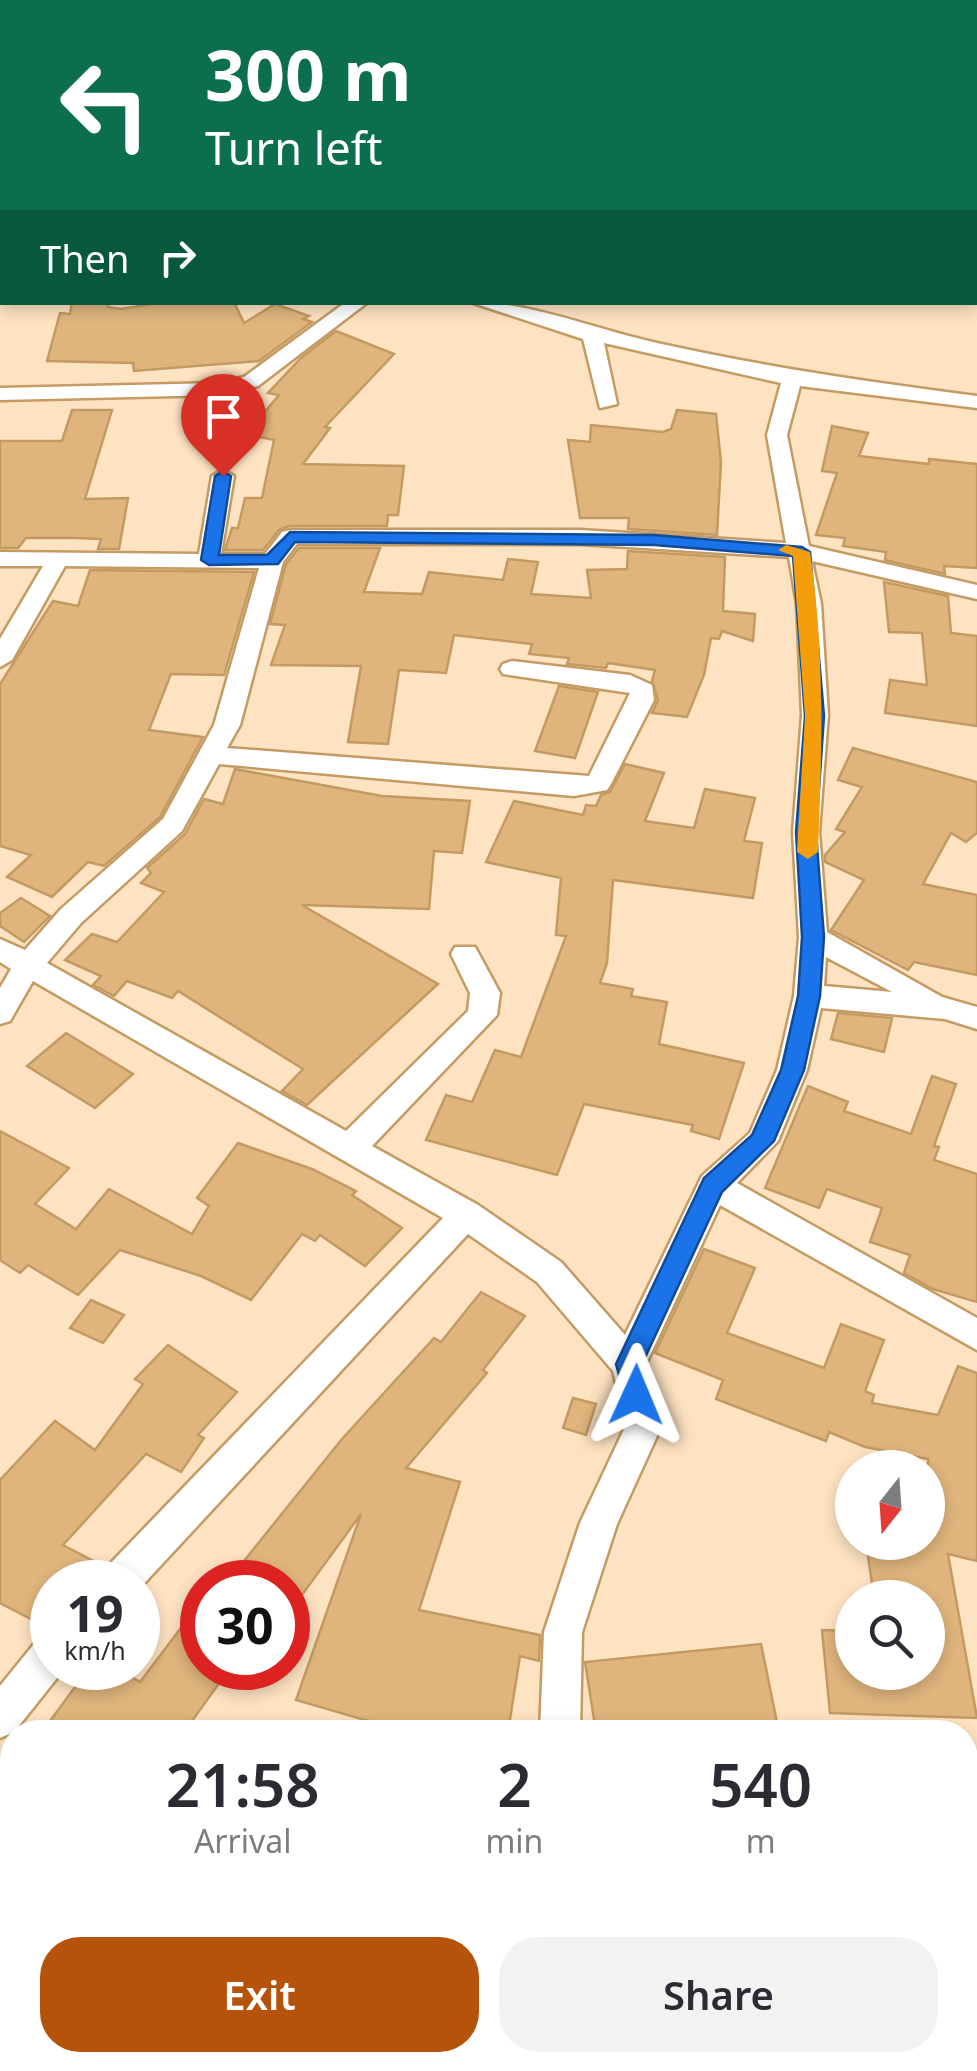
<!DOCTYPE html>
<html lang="en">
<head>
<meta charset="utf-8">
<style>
  body { margin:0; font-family:"Noto Sans",sans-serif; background:#f2f2f3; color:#2b2b33; height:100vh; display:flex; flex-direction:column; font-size:38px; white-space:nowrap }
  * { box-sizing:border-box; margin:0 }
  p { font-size:32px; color:#7c7c81 }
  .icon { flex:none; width:55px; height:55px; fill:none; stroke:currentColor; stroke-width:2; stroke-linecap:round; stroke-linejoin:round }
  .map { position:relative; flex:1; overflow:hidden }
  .details { position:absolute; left:0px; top:1720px; width:978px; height:352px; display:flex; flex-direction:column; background:#fff; border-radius:40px 40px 0 0; box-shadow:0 5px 15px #0003 }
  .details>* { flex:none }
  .hud { position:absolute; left:0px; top:0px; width:978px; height:305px; box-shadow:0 5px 15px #0003; background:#0b6e4f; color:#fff; overflow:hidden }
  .needle { width:65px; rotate:197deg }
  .controls { position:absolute; left:835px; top:1450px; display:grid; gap:20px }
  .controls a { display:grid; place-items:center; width:110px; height:110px; border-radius:50%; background:#fff; box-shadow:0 5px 15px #0003; font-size:50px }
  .speed { position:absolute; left:30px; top:1560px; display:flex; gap:20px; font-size:50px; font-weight:700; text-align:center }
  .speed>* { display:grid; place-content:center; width:130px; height:130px; border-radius:50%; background:#fff; box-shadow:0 5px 15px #0003; line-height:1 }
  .speed small { font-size:25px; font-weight:400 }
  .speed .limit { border:15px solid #d22; background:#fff; color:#111 }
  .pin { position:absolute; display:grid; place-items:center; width:85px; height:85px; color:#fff; margin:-102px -42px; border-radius:50% 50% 50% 0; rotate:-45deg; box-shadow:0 0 10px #0007 }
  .pin .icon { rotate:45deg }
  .me { position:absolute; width:110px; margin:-55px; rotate:1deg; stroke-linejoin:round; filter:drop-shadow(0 0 8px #0008) }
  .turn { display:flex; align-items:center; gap:35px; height:210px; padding:0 40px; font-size:45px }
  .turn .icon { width:130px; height:130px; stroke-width:2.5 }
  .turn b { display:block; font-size:70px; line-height:85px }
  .then { display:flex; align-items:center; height:95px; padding:0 40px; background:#0003; gap:20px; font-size:38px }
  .eta { display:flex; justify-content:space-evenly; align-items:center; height:170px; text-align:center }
  .eta b { font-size:60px; font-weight:600; line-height:70px }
  .primary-button { display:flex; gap:20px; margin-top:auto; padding:20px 40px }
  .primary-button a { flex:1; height:115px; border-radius:40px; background:#b45309; color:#fff; font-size:40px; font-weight:600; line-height:115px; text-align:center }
  .primary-button a+a { background:#f2f2f3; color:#2b2b33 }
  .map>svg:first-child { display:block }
  .building { fill:#e0b57d; stroke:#c39a62; stroke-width:2.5 }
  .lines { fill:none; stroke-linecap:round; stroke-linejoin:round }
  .minor-casing { stroke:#c59b64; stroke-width:5 }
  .minor { fill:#fff; fill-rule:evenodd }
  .route { fill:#1a73e8; stroke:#114b97; stroke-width:2.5 }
  .slow { fill:#f59e0b }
</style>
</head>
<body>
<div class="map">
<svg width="977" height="2071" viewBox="0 0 977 2071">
  <rect width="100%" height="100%" fill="#fee3c2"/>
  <g class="building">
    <polygon points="72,302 108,302 108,307 121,309 163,302 234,302 244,323 275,304 309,316 303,319 312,322 259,361 134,371 133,363 47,361 60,313 70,314"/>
    <polygon points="336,331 394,354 325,427 330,428 303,464 404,466 398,515 388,515 387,526 289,526 279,530 263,550 225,550 232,528 238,528 245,498 262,498 274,440 246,434 279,395 268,393 301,358"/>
    <polygon points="72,410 112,410 85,499 128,498 119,549 98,549 101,539 75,538 26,538 18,548 0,548 0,441 62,441"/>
    <polygon points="677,410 716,414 721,462 717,535 628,529 629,518 580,518 568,440 590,442 591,425 663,432 671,429"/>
    <polygon points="832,426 868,433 859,456 929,464 929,459 977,464 977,568 944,566 945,574 885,560 886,552 843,546 845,538 816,535 837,473 822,471"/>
    <polygon points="299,548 380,548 364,592 422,594 429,572 503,580 508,559 538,562 531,594 591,598 587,570 627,569 628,551 725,557 723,611 755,614 753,641 722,631 719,639 711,638 704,675 687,717 652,713 658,700 652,681 655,670 608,663 606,668 567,664 569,658 529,654 532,644 454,635 446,673 399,670 388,744 348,742 361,666 271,665 285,625 270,624 286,564"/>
    <polygon points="90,570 254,572 224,675 171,674 149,730 203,737 160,817 104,866 88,862 52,897 7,877 31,855 0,846 0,684 53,601 78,606"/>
    <polygon points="884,582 948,596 951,633 977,636 977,726 885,713 890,680 927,685 922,633 889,632"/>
    <polygon points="559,686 598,692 575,758 535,751"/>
    <polygon points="853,748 977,782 977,833 966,842 951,833 923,884 977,895 977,975 914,962 908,970 831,930 864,880 825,862 825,855 845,832 836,829 862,787 838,780"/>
    <polygon points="625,764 664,773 645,821 694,828 705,789 755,798 744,841 762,843 753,898 613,880 607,963 600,983 633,989 631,996 667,1002 659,1044 744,1063 719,1139 691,1131 693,1125 584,1104 557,1175 426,1140 446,1095 472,1102 495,1050 521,1057 566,936 556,935 561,878 486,862 514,801 583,815 586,805 596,806 601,795 610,792"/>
    <polygon points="235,769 382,796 470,801 462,853 434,851 429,909 302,905 438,984 307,1105 282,1091 303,1069 178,991 172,998 127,981 114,996 93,985 101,976 65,960 92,934 117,942 164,892 141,883 151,873 147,868 185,834 204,799 223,804"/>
    <polygon points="21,898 50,916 24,942 0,926 0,913"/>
    <polygon points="838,1013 892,1018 884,1052 831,1039"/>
    <polygon points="66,1033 133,1074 95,1108 27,1066"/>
    <polygon points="932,1076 956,1084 934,1146 939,1147 934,1160 977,1174 977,1302 933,1289 904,1273 910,1255 870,1242 882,1208 827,1189 819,1208 765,1188 808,1086 848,1102 844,1111 911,1134"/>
    <polygon points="0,1131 69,1168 35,1204 76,1229 109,1189 192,1234 209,1206 197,1198 238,1143 312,1169 356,1191 352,1195 402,1228 365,1266 320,1235 315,1241 302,1234 251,1300 201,1276 120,1250 78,1295 28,1265 20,1273 0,1260"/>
    <polygon points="704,1249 755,1268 727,1333 824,1368 841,1324 884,1340 865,1391 874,1395 872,1403 938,1415 958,1366 977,1373 977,1561 948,1554 977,1718 830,1713 822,1630 852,1631 852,1672 928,1672 928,1598 874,1598 866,1542 928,1542 928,1459 865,1447 829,1432 826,1441 716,1399 723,1380 655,1353"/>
    <polygon points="481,1292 525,1316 483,1370 487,1373 406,1468 460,1482 419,1610 540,1635 539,1661 520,1656 508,1732 406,1732 296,1700 361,1514 302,1595 288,1582 227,1582 342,1439 434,1338 441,1342"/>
    <polygon points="91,1300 124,1315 103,1343 70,1328"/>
    <polygon points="168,1345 237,1392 198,1435 204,1438 181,1472 146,1454 63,1545 101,1565 89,1582 52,1582 52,1630 0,1603 0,1480 55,1421 95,1450 143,1384 135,1379"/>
    <polygon points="573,1398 596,1404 586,1435 563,1428"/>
    <polygon points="202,1600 202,1668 230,1668 184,1732 42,1732 89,1668 117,1668 140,1682"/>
    <polygon points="761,1644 779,1732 596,1732 585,1662"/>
  </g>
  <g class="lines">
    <g class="minor-casing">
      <g id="minor">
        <polygon points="124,0 142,0 143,2 126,2"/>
        <polygon points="335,0 357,0 358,2 337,2"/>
        <polygon points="739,0 753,0 754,2 740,2"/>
        <rect x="975" y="24" width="2" height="8"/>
        <polygon points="0,59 2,60 2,71 0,70"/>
        <rect x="0" y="104" width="2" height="10"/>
        <rect x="0" y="205" width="2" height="16"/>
        <rect x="975" y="256" width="2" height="12"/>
        <polygon points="346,302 368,302 258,386 220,395 0,400 0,388 220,383 244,377"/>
        <path d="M470 302C532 302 596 330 657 343 765 367 868 382 977 396V408L800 386 787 435 809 546 977 585V599L812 561 821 604 828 715 819 832 827 932 942 997 977 1007V1029L945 1019 821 1008 807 1070 778 1141 737 1183 977 1318V1350L720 1205 646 1364 662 1425 617 1524 582 1632 580 1732H540L544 1632 580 1523 626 1425 613 1371 537 1282 468 1234 138 1590V1582H100L105 1569 443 1218 33 981 10 1021 0 1024V988L11 969 0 962V939L25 950 61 909 163 819 214 725 259 568 65 566 12 660 0 667V639L43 566H0V552L199 554 212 476 223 470 234 476 221 554H265L282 532 290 530H580L786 543 767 435 781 383 604 343 617 404 600 408 583 339ZM297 544H580L789 557 797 604 802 715 793 832 799 937 794 996 777 1070 750 1133 702 1176 625 1335 561 1262 478 1205 372 1146 497 1015 500 993 475 947H455L451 954 470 993 468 1011 346 1131 47 963 81 923 182 831 219 764 574 796 607 790 611 784 654 700 652 685 630 675 512 661 503 664 500 669 503 674 630 693 589 776 227 748 240 725 283 562ZM826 957 892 992 824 986Z"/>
        <polygon points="52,1634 52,1668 65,1668 14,1732 0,1738 0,1686 38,1639"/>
        <polygon points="553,2060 599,2060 601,2071 555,2071"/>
      </g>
    </g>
    <use href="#minor" class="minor"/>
  </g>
  <polygon class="route" points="223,471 231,476 219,555 267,555 290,532 654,535 802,547 810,552 824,716 816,832 824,937 820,996 804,1070 774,1141 722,1192 642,1364 650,1395 646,1403 636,1407 627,1403 616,1364 704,1178 752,1135 781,1070 798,996 802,937 796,832 805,716 793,556 654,545 295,542 278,564 209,565 201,560 215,476"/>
  <path class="slow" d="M786 545 810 552C825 652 822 751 818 852L808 859 797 852 805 716 793 556 778 550Z"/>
</svg>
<div class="controls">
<a><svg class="needle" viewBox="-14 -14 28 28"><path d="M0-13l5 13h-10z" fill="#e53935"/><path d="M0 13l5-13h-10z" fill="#7c7c81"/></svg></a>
<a><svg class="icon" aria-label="search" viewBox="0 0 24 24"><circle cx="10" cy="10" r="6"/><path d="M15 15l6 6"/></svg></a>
</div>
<div class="speed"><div>19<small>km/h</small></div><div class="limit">30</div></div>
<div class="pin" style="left:223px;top:476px;background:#d93025"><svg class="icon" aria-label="arrive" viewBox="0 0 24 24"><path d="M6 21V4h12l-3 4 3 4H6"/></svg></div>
<svg class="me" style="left:636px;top:1395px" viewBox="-20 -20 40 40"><path d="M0-17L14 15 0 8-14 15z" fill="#1a73e8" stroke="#fff" stroke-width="4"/></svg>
<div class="hud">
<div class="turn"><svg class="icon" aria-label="left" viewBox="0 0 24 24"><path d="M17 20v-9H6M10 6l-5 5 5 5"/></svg><div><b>300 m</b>Turn left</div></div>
<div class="then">Then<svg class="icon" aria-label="right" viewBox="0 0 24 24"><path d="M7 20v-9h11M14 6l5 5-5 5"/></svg></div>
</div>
<section class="details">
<div class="eta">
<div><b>21:58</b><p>Arrival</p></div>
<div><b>2</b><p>min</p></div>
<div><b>540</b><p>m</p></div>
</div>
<div class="primary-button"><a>Exit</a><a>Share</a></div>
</section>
</div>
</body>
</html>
